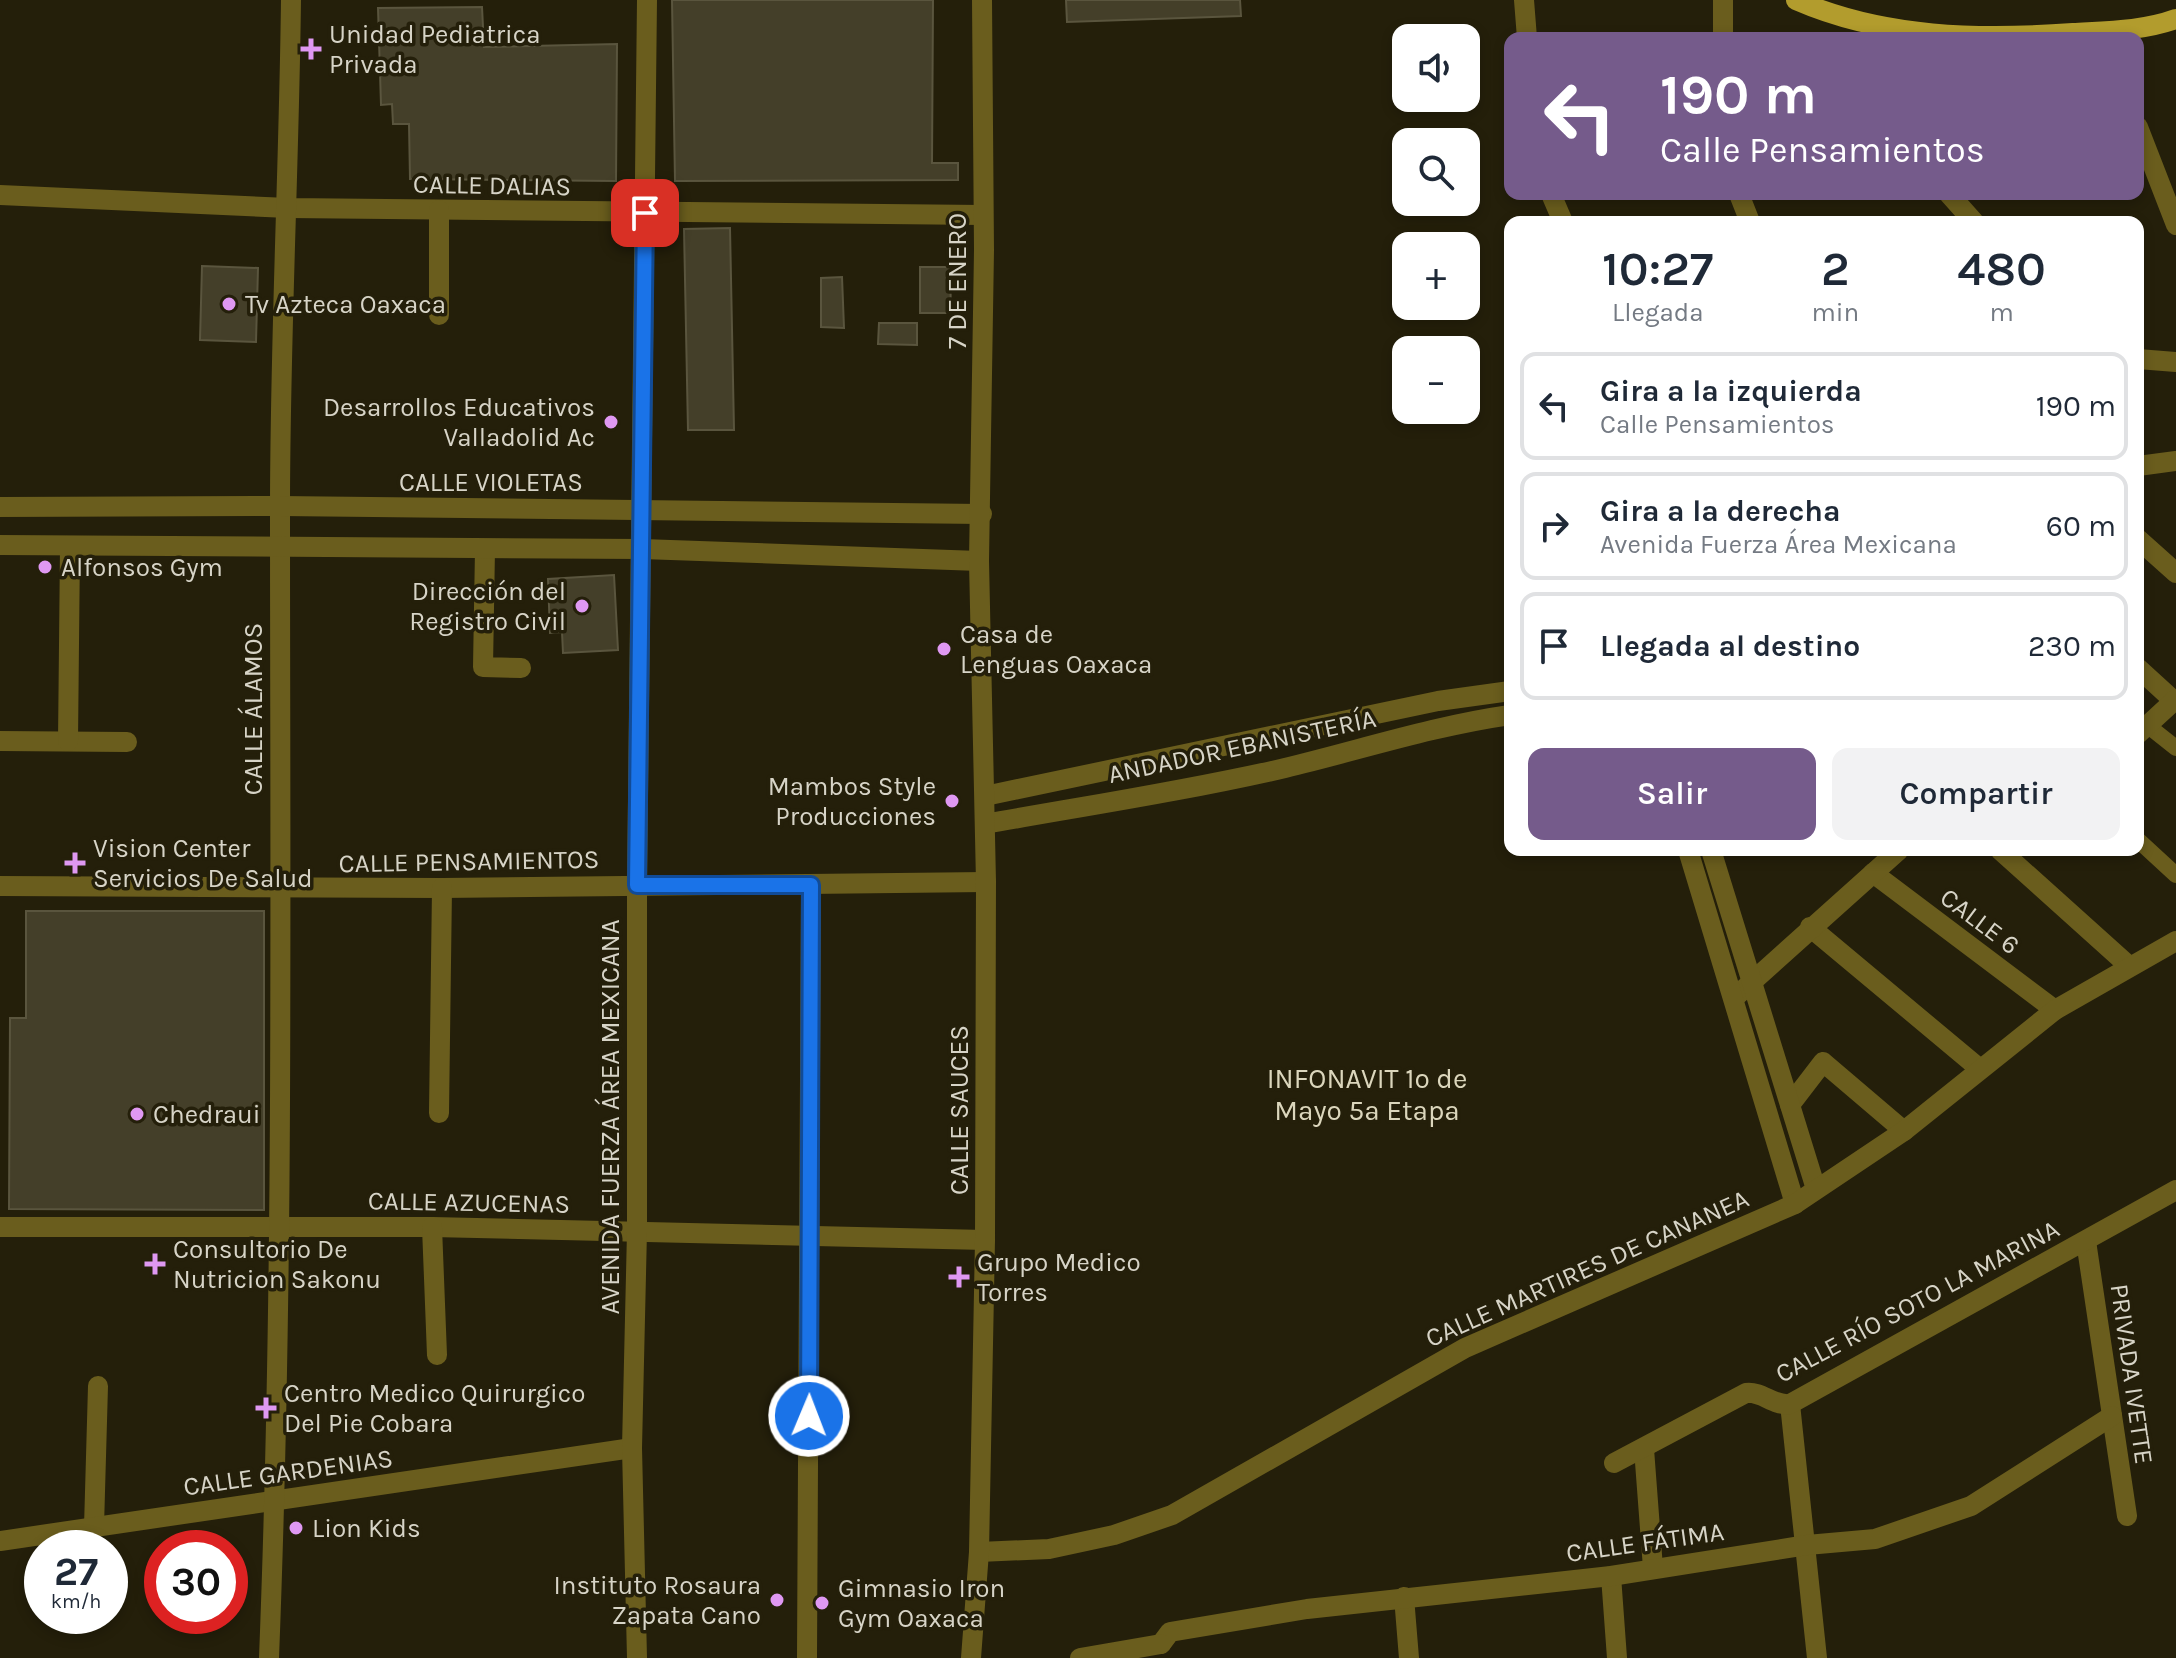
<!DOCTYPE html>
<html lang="es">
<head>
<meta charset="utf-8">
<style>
  body { margin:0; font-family:Karla,sans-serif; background:#f2f2f3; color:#1f2937; height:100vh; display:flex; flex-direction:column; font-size:30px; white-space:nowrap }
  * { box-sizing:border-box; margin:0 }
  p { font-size:26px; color:#747a83 }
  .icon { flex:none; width:44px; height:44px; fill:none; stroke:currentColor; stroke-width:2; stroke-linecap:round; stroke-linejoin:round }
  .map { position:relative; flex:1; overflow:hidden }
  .drawer { position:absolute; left:1504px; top:216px; width:640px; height:640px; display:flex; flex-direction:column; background:#fff; border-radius:16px; box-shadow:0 4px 12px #0003 }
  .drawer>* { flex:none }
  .banner { position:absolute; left:1504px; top:32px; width:640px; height:168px; border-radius:16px; box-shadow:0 4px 12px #0003; background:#755b8b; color:#fff; overflow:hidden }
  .controls { position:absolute; left:1392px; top:24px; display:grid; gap:16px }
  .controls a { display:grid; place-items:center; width:88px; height:88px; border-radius:16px; background:#fff; box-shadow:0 4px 12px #0003; font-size:40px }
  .speed { position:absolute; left:24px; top:1530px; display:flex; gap:16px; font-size:40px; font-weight:700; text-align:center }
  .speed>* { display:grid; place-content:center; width:104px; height:104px; border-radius:50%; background:#fff; box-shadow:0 4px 12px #0003; line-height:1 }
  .speed small { font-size:20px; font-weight:400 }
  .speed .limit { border:12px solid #d22; background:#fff; color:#111 }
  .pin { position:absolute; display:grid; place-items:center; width:68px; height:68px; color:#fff; margin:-34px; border-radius:16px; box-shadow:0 4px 12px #0006 }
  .me { position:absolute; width:88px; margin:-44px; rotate:1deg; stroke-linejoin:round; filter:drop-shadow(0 0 6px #0008) }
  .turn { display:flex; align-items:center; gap:28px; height:168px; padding:0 24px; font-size:36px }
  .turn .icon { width:104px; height:104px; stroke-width:2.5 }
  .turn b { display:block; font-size:56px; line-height:68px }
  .eta { display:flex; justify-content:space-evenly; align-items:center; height:136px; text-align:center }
  .eta b { font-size:48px; font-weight:600; line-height:56px }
  .cta { display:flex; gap:16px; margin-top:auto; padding:16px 24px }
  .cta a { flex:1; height:92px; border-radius:16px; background:#755b8b; color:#fff; font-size:32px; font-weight:600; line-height:92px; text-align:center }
  .cta a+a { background:#f2f2f3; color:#1f2937 }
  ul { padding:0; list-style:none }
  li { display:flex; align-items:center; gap:24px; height:108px; margin:0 16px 12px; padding:0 8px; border:4px solid #e0e1e3; border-radius:16px }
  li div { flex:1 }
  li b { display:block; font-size:30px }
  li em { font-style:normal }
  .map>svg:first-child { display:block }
  .building { fill:#443f29; stroke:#5a553e; stroke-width:2 }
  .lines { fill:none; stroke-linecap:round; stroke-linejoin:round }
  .pedestrian { stroke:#6a5d1d; stroke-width:16 }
  .minor { stroke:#6a5d1d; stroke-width:20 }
  .tertiary { stroke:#6a5d1d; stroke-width:20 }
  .primary { stroke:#b29c2d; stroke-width:20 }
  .route-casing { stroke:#114b97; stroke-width:20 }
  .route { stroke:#1a73e8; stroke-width:14 }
  .poi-dot { fill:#df98f2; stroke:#241f0a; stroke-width:3 }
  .labels { text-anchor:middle; stroke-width:7; stroke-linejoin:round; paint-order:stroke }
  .poi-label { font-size:26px; fill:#d7d4c7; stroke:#241f0a; text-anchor:start }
  .street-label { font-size:26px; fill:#d7d4c7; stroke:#241f0a }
  .neighbourhood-label { font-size:28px; fill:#dbd6bc; stroke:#241f0a }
</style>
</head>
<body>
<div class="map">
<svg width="2176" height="1658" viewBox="0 0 2176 1658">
  <rect width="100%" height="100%" fill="#241f0a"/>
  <g class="building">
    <polygon points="672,0 933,0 932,163 958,163 958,180 675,181"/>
    <polygon points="1066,0 1240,0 1241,16 1067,22"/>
    <polygon points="482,7 484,47 617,44 616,181 410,179 409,124 393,124 392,104 381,105 378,8"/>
    <polygon points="730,228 734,430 688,430 684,229"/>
    <polygon points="202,266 258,268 256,342 200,340"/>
    <polygon points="920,267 950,267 951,313 920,313"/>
    <polygon points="842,277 844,328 821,327 821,278"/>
    <polygon points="879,323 917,323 917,345 878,344"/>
    <polygon points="614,575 618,650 563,653 562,632 550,633 548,579"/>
    <polygon points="26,911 264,911 264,1210 9,1209 10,1018 26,1018"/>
  </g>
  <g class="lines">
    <g class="pedestrian">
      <polyline points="2147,725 2176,748"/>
      <polyline points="2138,840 2176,875"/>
    </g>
    <g class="minor">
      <polyline points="1723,38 1723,0"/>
      <polyline points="2138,127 2176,225"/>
      <polyline points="1739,194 1750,222"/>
      <polyline points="1949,194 1974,222"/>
      <polyline points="0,195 288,208 983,215"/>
      <polyline points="439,315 439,210"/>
      <polyline points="2138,359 2176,362"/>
      <polyline points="2138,466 2176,461"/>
      <polyline points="2138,539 2176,573"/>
      <polyline points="485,549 483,667 521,668"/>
      <polyline points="2138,668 2174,701"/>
      <polyline points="2138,734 2176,699"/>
      <polyline points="0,741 127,742"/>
      <polyline points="68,741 70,547"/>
      <polyline points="985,796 1438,701 1510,691"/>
      <path d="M985 824C1085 806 1185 791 1285 768 1360 750 1433 726 1510 715"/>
      <polyline points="2000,850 2129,966"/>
      <polyline points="1873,873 2055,1010"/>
      <polyline points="0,886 442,888 986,882"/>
      <polyline points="1810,927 1980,1069"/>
      <polyline points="1734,998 1899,850"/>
      <polyline points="1790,1105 1823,1062 1904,1131"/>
      <polyline points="439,1113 442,888"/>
      <polyline points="0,1227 432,1227 985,1240"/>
      <polyline points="432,1227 437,1355"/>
      <polyline points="2086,1241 2127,1516"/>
      <polyline points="1790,1404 1817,1658"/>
      <polyline points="1644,1449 1653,1568"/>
      <path d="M1614 1463 1746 1393C1762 1391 1773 1406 1790 1404L2176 1190"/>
      <polyline points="94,1527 98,1386"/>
      <polyline points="0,1541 632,1448"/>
      <polyline points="1611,1576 1617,1658"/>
      <polyline points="1404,1597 1409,1658"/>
      <polyline points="1161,1644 1170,1632 1307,1609 1611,1576 1807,1545 1875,1539 1971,1506 2112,1416"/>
      <path d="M269 1658C284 1275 280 891 280 508 280 339 289 169 291 0"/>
      <polyline points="807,1658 811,885"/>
      <polyline points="1080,1658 1161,1644"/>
    </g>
    <g class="tertiary">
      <polyline points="1524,0 1527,38"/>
      <polyline points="1551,194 1563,222"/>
      <polyline points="0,507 280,506 982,514"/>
      <polyline points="0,545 642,549 979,561"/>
      <polyline points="1688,850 1795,1204"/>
      <polyline points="1711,850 1816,1189"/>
      <polyline points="979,1552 1049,1549 1114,1535 1172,1515 1465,1348 1795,1204 1904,1131 2055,1010 2176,941"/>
      <polyline points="637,1658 632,1448 637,1231 637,885 647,0"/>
      <polyline points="971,1658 979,1552 985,1240 986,882 979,561 984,250 982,0"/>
    </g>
    <path class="primary" d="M1796 0C1883 38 1980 40 2073 33 2108 31 2143 31 2176 19"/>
  </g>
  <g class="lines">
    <g class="route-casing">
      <polyline id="route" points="645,213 637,885 811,885 809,1416"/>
    </g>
    <use href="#route" class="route"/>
  </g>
  <g class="poi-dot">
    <path d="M307 37h8v8h8v8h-8v8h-8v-8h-8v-8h8z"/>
    <circle cx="229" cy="304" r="8"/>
    <circle cx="611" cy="422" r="8"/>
    <circle cx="45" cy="567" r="8"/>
    <circle cx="582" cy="606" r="8"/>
    <circle cx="944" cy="649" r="8"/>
    <circle cx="952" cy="801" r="8"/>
    <path d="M71 851h8v8h8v8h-8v8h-8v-8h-8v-8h8z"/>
    <circle cx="137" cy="1114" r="8"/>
    <path d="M151 1252h8v8h8v8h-8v8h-8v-8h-8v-8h8z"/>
    <path d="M955 1265h8v8h8v8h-8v8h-8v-8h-8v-8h8z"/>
    <path d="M262 1396h8v8h8v8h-8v8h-8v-8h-8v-8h8z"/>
    <circle cx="296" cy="1528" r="8"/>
    <circle cx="777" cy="1600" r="8"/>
    <circle cx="822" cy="1603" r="8"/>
  </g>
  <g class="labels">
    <g class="poi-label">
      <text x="329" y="43">Unidad Pediatrica<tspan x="329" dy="30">Privada</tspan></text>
      <text x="245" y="313">Tv Azteca Oaxaca</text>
      <text x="595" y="416" text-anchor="end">Desarrollos Educativos<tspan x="595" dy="30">Valladolid Ac</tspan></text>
      <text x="61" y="576">Alfonsos Gym</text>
      <text x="566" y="600" text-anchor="end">Dirección del<tspan x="566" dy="30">Registro Civil</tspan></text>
      <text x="960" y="643">Casa de<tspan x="960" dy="30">Lenguas Oaxaca</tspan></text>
      <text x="936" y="795" text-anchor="end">Mambos Style<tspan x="936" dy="30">Producciones</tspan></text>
      <text x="93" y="857">Vision Center<tspan x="93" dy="30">Servicios De Salud</tspan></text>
      <text x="153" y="1123">Chedraui</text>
      <text x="173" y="1258">Consultorio De<tspan x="173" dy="30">Nutricion Sakonu</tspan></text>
      <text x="977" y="1271">Grupo Medico<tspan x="977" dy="30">Torres</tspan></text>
      <text x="284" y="1402">Centro Medico Quirurgico<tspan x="284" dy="30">Del Pie Cobara</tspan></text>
      <text x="312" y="1537">Lion Kids</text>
      <text x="761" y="1594" text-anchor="end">Instituto Rosaura<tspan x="761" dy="30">Zapata Cano</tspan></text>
      <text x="838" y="1597">Gimnasio Iron<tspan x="838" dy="30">Gym Oaxaca</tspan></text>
    </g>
    <g class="street-label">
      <text transform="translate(492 185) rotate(1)" y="9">CALLE DALIAS</text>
      <text transform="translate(957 281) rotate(-90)" y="9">7 DE ENERO</text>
      <text x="491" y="491">CALLE VIOLETAS</text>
      <text transform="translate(253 709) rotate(-90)" y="9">CALLE ÁLAMOS</text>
      <text transform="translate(1242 746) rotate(-12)" y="9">ANDADOR EBANISTERÍA</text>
      <text transform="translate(469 861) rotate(-1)" y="9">CALLE PENSAMIENTOS</text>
      <text transform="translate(1980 921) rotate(37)" y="9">CALLE 6</text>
      <text transform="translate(959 1110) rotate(-90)" y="9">CALLE SAUCES</text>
      <text transform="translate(610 1117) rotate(-90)" y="9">AVENIDA FUERZA ÁREA MEXICANA</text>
      <text transform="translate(469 1202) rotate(1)" y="9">CALLE AZUCENAS</text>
      <text transform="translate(1587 1268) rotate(-24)" y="9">CALLE MARTIRES DE CANANEA</text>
      <text transform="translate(1917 1301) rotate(-28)" y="9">CALLE RÍO SOTO LA MARINA</text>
      <text transform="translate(2132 1374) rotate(82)" y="9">PRIVADA IVETTE</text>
      <text transform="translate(288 1472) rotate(-8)" y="9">CALLE GARDENIAS</text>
      <text transform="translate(1645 1542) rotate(-8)" y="9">CALLE FÁTIMA</text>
    </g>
    <g class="neighbourhood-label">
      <text x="1367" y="1088">INFONAVIT 1º de<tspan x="1367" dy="32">Mayo 5ª Etapa</tspan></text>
    </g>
  </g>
</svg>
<div class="controls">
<a><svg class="icon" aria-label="sound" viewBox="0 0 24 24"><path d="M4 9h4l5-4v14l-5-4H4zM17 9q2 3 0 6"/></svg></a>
<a><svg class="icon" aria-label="search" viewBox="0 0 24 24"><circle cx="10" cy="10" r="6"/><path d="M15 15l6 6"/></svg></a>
<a>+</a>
<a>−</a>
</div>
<div class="speed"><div>27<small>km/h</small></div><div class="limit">30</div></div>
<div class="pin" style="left:645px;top:213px;background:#d93025"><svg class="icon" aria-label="arrive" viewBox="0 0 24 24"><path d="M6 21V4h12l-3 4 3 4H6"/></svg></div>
<svg class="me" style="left:809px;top:1416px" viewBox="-20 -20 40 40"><circle r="17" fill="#1a73e8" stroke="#fff" stroke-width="3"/><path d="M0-11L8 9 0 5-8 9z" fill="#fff"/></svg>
<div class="banner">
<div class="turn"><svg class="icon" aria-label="left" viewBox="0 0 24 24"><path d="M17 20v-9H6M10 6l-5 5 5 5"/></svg><div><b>190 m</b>Calle Pensamientos</div></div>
</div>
<section class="drawer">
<div class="eta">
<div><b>10:27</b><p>Llegada</p></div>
<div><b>2</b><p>min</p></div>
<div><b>480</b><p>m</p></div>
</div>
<ul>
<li><svg class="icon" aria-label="left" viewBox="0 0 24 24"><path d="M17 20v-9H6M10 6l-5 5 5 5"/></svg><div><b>Gira a la izquierda</b><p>Calle Pensamientos</p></div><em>190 m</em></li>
<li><svg class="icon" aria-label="right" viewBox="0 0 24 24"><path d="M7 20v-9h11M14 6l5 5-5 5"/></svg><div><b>Gira a la derecha</b><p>Avenida Fuerza Área Mexicana</p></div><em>60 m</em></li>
<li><svg class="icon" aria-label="arrive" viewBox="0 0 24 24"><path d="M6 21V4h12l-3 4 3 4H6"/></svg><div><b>Llegada al destino</b></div><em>230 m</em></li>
</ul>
<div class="cta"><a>Salir</a><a>Compartir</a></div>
</section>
</div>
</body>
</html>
